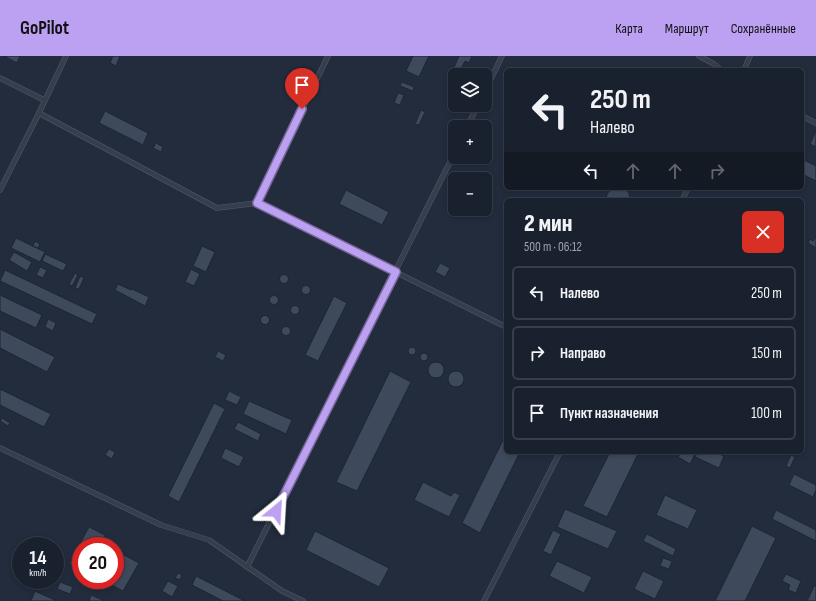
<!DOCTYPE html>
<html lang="ru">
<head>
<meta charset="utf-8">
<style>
  body { margin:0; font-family:"Sofia Sans Condensed",sans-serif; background:#232936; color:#f1f3f6; height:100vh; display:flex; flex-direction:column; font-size:15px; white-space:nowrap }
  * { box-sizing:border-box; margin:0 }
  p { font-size:13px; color:#9fa3aa }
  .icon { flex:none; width:22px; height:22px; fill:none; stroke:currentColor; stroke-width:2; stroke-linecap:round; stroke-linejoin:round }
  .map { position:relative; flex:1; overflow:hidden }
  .details { position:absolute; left:504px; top:142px; width:300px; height:256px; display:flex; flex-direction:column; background:#1a212e; border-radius:6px; box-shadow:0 2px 6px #0003,0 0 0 1px #383e4a }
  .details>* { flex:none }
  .guide { position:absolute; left:504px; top:12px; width:300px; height:122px; border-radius:6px; box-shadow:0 2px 6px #0003,0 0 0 1px #383e4a; background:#1a212e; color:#f1f3f6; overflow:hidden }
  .tools { position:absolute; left:448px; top:12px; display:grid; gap:8px }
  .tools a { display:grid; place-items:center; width:44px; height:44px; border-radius:6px; background:#1a212e; box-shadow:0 2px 6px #0003,0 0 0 1px #383e4a; font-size:20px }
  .speed { position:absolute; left:12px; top:481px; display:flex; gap:8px; font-size:20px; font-weight:700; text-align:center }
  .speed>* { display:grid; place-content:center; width:52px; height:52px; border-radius:50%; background:#1a212e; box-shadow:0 2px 6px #0003,0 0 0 1px #383e4a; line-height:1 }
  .speed small { font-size:10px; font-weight:400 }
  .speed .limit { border:6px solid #d22; background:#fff; color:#111 }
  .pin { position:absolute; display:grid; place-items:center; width:34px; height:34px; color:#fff; margin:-41px -17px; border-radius:50% 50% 50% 0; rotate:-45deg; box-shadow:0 0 4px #0007 }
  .pin .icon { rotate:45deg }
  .me { position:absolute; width:44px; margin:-22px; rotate:27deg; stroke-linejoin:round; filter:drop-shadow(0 0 3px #0008) }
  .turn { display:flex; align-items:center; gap:14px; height:84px; padding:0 20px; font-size:18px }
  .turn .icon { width:52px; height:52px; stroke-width:2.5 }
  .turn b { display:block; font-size:28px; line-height:34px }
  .lanes { display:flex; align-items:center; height:38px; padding:0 20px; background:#0003; justify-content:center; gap:20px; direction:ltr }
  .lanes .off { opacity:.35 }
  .round { display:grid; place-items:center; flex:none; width:42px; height:42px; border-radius:6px; background:#232936 }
  .overview { display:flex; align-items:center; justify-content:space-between; height:68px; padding:0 20px }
  h1 { font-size:24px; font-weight:800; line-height:30px }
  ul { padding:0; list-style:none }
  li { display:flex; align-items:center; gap:12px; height:54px; margin:0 8px 6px; padding:0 12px; border:2px solid #383e4a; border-radius:6px }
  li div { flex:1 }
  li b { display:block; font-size:15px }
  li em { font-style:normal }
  header { display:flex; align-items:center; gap:24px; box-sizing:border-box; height:56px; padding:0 20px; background:#bca0f2; color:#111 }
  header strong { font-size:19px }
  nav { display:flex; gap:22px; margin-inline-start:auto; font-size:14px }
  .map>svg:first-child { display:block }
  .building { fill:#3e4a5c; stroke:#1d2534 }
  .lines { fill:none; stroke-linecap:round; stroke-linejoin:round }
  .service-casing { stroke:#545c6b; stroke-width:5.5 }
  .service { stroke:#363e4d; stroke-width:4.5 }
  .route-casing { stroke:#7a689d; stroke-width:10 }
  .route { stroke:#bca0f2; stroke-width:7 }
</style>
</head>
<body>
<header>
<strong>GoPilot</strong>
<nav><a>Карта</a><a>Маршрут</a><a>Сохранённые</a></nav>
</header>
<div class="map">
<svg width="816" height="545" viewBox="0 0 816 545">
  <rect width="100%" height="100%" fill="#222c3d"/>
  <g class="building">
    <polygon points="4,0 20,0 17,7"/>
    <polygon points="113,0 120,0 116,10 110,7"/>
    <polygon points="413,0 429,0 419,21 406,15"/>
    <polygon points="459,0 472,0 469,7 465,5 458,19 452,16"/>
    <polygon points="402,26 414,31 413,35 400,30"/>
    <polygon points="398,37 404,39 400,49 394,47"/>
    <polygon points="421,54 425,56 419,69 415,68"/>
    <polygon points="105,55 148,77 143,89 99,67"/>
    <polygon points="816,74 816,91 810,88"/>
    <polygon points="156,87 163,91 161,96 153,92"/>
    <polygon points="802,103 816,110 816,125 802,118"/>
    <polygon points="612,132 625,132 629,137 630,144 606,144 607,138"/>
    <polygon points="346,134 389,156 382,169 339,148"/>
    <polygon points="816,181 816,192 808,187 810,183 813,185"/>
    <polygon points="16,182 45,196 40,206 11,192"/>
    <polygon points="35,185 40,188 38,192 33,190"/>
    <polygon points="202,190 215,196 206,216 193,210"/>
    <polygon points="14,196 32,206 27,215 9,204"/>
    <polygon points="45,198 67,208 63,215 42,205"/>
    <polygon points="440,207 450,212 445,221 435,216"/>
    <polygon points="40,211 47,214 43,222 36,219"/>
    <polygon points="191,213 200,218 194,230 185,226"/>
    <polygon points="5,214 97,258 92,268 0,225"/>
    <polygon points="75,217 78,219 72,230 69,228"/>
    <circle cx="284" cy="223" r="4.5"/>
    <polygon points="80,220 84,222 79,233 75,232"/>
    <polygon points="118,228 131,234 132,233 149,241 145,250 115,234"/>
    <circle cx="306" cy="234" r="4.5"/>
    <polygon points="0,239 42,259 36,272 0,255"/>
    <circle cx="274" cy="244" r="4.5"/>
    <polygon points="334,240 347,247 318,305 305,299"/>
    <circle cx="295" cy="254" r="4.5"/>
    <circle cx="265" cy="264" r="4.5"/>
    <polygon points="48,263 56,267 53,275 45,271"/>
    <circle cx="286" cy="275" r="4.5"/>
    <polygon points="0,273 55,301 47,316 0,292"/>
    <circle cx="412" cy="295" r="4"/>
    <polygon points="218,295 226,299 223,305 215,301"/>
    <circle cx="424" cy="301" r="4"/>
    <circle cx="436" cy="314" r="8"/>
    <polygon points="390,315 411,326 357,435 336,426"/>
    <circle cx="456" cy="323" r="8"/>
    <polygon points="0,333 51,358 44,371 0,349"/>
    <polygon points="229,335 241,341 237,349 225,344"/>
    <polygon points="249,345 292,364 286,378 243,358"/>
    <polygon points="214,347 225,353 179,446 168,440"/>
    <polygon points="2,362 10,367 8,370 0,365"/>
    <polygon points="238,366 261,378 258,385 234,373"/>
    <polygon points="506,378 506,396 520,396 480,477 462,467"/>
    <polygon points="225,392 244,401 239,411 221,402"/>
    <polygon points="109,393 115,396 112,403 105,399"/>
    <polygon points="610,396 639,396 607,461 583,450"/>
    <polygon points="681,396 696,396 690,408 678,401"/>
    <polygon points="698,396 715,396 724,400 719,412 695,401"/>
    <polygon points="791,399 795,401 790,412 786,410"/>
    <polygon points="794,418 816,429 816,434 813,441 789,429"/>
    <polygon points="423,426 451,440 454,436 460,439 449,461 414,444"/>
    <polygon points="665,439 697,454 688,473 656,459"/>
    <polygon points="565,453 617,475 608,493 557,471"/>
    <polygon points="776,454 816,474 816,485 772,463"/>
    <polygon points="752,470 776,482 745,545 715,545"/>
    <polygon points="89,471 105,479 99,490 81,490 81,514 69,508"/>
    <polygon points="553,474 561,478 551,499 543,495"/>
    <polygon points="315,475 389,512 379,531 306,494"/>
    <polygon points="647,478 676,493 673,500 643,485"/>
    <polygon points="43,480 54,484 52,490 39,490"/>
    <polygon points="115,494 139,507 123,535 102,524 115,524"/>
    <polygon points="663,502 672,505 669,513 660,510"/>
    <polygon points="557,505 592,521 584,537 549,520"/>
    <polygon points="643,515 664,525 655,543 634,533"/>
    <polygon points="178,517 182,519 180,524 175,522"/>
    <polygon points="786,518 801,525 796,537 788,534 790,529 782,525"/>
    <polygon points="196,520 245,545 223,545 192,529"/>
    <polygon points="168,525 178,530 172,541 162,535"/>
    <polygon points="60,526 73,531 70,538 57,533"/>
    <polygon points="814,530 816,530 816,545 807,545"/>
    <polygon points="35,535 57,545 31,545"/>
    <polygon points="91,539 105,545 89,545"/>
  </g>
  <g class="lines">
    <g class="service-casing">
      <g id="service">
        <polyline points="699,0 714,8 721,14"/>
        <polyline points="744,14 750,0"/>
        <polyline points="0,22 44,44"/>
        <polyline points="485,35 502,0"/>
        <polyline points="39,57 217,152 257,147 506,271"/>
        <polyline points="802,60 816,67"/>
        <polyline points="467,71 478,49"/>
        <polyline points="0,134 39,57 66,0"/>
        <polyline points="682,144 688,132"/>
        <polyline points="257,147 328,0"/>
        <polyline points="0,392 161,469 209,484 282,535 303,545"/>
        <polyline points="247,511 455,96"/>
        <polyline points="484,545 560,396"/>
      </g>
    </g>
    <use href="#service" class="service"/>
  </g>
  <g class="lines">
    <g class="route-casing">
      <polyline id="route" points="276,455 396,216 257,147 302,53"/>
    </g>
    <use href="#route" class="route"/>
  </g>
</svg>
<div class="tools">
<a><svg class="icon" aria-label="layers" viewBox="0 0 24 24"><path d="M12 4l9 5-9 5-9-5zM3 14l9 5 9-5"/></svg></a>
<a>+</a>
<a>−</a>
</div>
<div class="speed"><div>14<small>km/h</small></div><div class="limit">20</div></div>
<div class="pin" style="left:302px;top:53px;background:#d93025"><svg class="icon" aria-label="arrive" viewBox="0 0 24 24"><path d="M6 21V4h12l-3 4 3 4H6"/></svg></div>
<svg class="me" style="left:276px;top:455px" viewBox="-20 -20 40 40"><path d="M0-17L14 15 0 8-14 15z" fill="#bca0f2" stroke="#fff" stroke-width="4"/></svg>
<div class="guide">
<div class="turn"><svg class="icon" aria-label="left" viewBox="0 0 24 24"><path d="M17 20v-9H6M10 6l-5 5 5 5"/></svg><div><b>250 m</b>Налево</div></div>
<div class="lanes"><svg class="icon" aria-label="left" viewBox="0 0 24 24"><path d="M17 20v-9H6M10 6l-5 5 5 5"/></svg><svg class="icon off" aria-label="ahead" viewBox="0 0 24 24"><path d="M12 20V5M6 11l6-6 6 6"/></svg><svg class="icon off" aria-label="ahead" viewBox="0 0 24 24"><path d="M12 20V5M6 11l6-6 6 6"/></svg><svg class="icon off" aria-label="right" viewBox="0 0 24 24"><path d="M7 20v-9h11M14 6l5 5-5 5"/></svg></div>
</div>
<section class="details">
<div class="overview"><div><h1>2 мин</h1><p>500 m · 06:12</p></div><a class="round" style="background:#d93025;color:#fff"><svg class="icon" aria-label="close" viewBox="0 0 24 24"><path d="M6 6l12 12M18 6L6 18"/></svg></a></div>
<ul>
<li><svg class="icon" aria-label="left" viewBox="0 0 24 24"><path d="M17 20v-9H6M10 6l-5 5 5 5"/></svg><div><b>Налево</b></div><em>250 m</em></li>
<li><svg class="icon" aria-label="right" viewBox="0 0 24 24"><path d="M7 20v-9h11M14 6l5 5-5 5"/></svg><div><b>Направо</b></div><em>150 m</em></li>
<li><svg class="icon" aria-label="arrive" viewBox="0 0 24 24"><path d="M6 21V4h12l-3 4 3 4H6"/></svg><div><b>Пункт назначения</b></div><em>100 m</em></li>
</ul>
</section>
</div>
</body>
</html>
